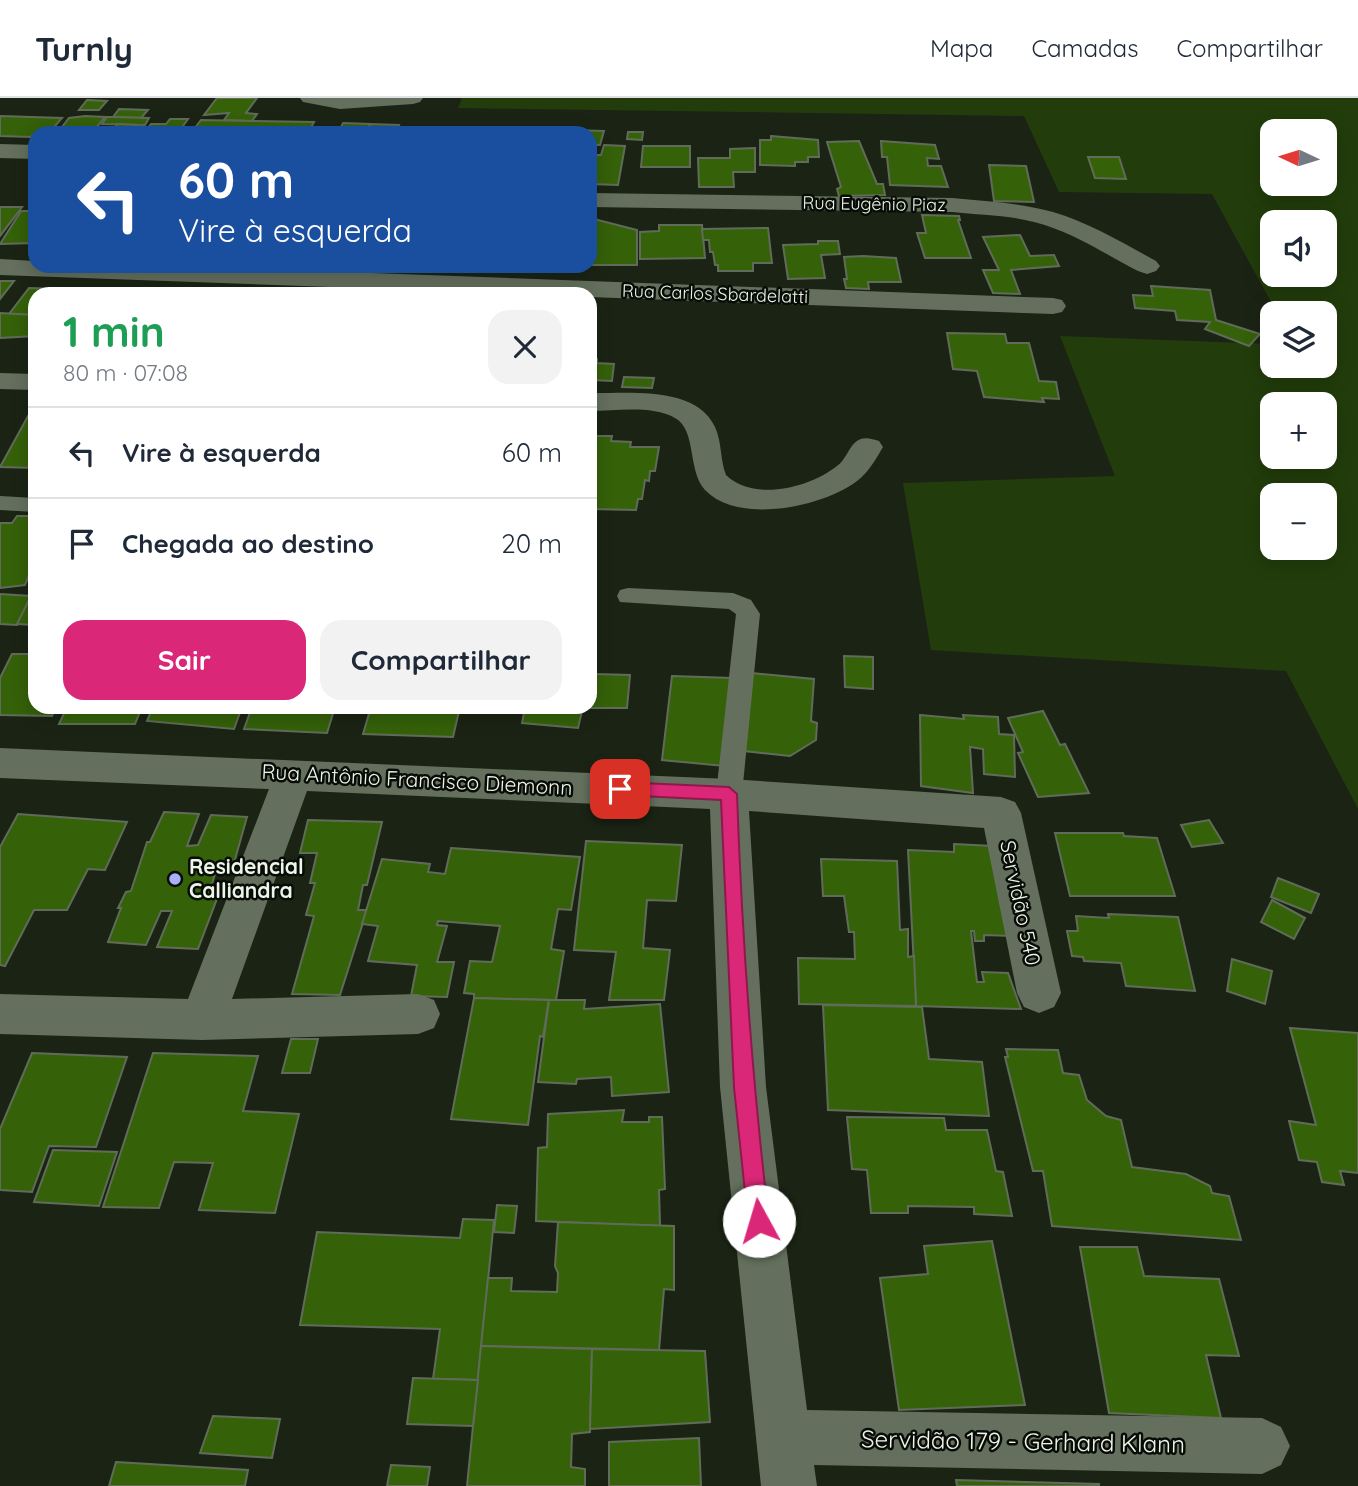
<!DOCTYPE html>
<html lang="pt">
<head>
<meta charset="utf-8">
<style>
  body { margin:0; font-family:Quicksand,sans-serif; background:#f2f2f3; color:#1f2937; height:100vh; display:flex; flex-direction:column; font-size:26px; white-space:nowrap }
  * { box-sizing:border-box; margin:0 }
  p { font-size:23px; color:#747a83 }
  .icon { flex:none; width:38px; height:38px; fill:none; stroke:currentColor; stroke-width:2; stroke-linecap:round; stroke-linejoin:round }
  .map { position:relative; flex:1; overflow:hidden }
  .sheet { position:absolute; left:28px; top:189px; width:569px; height:427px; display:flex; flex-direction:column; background:#fff; border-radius:21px; box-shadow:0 4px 18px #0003 }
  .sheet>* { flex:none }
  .top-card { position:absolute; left:28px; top:28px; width:569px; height:147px; border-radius:21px; box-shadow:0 4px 18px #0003; background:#1a4fa0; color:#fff; overflow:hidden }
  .needle { width:46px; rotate:274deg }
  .controls { position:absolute; left:1260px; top:21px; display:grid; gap:14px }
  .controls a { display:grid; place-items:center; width:77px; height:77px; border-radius:14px; background:#fff; box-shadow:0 4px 18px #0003; font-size:35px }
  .pin { position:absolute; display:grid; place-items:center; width:60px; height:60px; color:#fff; margin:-30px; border-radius:14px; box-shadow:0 4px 10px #0006 }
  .me { position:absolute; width:77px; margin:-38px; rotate:354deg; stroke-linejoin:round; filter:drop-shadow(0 0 5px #0008) }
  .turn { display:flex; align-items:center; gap:24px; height:147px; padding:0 35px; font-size:32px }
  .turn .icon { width:91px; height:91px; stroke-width:2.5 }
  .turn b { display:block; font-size:49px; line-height:60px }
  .round { display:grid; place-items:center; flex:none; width:74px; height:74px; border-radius:21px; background:#f2f2f3 }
  .head { display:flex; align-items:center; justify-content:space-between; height:119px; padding:0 35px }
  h1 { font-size:42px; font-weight:800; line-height:52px; color:#1e9e55 }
  .button { display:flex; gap:14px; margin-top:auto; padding:14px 35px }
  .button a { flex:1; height:80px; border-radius:21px; background:#db2777; color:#fff; font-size:28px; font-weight:800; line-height:80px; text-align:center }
  .button a+a { background:#f2f2f3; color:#1f2937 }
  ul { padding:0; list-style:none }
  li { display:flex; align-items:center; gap:21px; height:91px; padding:0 35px; border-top:2px solid #e0e1e3 }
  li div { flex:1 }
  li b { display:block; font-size:26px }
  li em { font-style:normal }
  header { display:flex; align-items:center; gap:42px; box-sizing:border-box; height:98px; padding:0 35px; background:#fff; border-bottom:2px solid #e0e1e3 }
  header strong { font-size:33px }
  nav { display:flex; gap:38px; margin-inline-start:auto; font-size:24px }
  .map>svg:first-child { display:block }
  .green { fill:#223d0b; fill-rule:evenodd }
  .building { fill:#356109; stroke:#606c59; stroke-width:2 }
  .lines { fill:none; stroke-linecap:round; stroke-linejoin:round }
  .service { fill:#64705d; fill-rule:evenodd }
  .minor { fill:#64705d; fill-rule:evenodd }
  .route { fill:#db2777; stroke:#8e194d; stroke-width:2 }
  .poi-dot { fill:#a8b0fc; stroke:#080c06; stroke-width:2.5 }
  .labels { text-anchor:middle; stroke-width:5; stroke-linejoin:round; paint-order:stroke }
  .far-street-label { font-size:18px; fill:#edf4e9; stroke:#080c06 }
  .street-label { font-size:21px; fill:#edf4e9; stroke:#080c06 }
  .poi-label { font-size:21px; font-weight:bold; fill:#edf4e9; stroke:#080c06; text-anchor:start }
  .near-street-label { font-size:24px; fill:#edf4e9; stroke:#080c06 }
</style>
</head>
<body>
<header>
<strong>Turnly</strong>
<nav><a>Mapa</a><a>Camadas</a><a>Compartilhar</a></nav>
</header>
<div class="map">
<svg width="1358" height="1388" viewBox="0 0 1358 1388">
  <rect width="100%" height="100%" fill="#1b2414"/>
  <path class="green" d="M462 0H1358V711L1286 573 931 552 903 385 1115 378 1060 238 1272 246V268H1325V215H1277L1212 96 1059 94 1024 18 458 10ZM1272 33H1325V86H1272ZM1272 124H1325V177H1272ZM1272 306H1325V359H1272ZM1272 397H1325V450H1272Z"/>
  <g class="building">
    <polygon points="217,0 257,0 246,15 257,16 252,23 224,22 229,15 204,17"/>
    <polygon points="87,2 107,3 99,12 79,12"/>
    <polygon points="119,11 148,12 141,20 113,19"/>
    <polygon points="0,18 62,20 49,35 35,35 31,39 0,38"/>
    <polygon points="85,18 105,19 92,35 71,35 76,29 62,29 69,20"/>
    <polygon points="107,19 113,19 149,20 145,27 102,26"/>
    <polygon points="170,21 188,21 178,35 145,34 151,26 166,26"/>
    <polygon points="201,22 252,23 314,24 308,35 191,35"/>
    <polygon points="343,25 370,26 365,35 308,35 311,30 340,31"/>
    <polygon points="117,26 137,27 131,35 113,35"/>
    <polygon points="370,26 399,27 398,29 402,31 421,30 419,35 365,35"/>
    <polygon points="570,32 604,33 600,47 590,47 590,35 570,35"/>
    <polygon points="628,34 643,34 642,42 627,41"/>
    <polygon points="771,38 818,42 819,59 808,59 808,64 795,64 795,68 760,67 760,42 771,42"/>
    <polygon points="859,43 877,86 883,86 885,97 839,98 837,91 841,89 827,44"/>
    <polygon points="881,43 935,47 939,61 927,60 928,68 941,68 948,89 890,87 887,59 882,59"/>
    <polygon points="604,47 625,48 618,87 590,86 590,57 601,57"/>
    <polygon points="643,48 690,48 690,69 641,69"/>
    <polygon points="755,50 755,74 733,74 734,89 699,89 698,60 730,60 730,51"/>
    <polygon points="1088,59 1119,59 1126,81 1095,80"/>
    <polygon points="989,67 1026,68 1034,104 994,103"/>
    <polygon points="0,109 22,109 0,138"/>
    <polygon points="21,113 35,113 35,145 0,146"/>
    <polygon points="922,117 959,118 960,122 958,122 971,160 925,160 917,135 926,135"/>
    <polygon points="590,120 637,132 637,167 590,167"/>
    <polygon points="659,127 702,127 705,160 640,161 640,134 659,133"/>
    <polygon points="768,130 772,165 753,165 753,173 718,173 718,167 715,167 713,154 710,154 709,142 703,142 702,131"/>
    <polygon points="1020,137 1030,158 1054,157 1059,168 1011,172 1020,196 993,195 983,172 999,172 983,139"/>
    <polygon points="818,143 838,143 840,156 821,157 825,180 788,181 783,147 818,146"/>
    <polygon points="863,158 896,160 901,184 868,184 869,191 846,190 844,181 847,181 844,159"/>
    <polygon points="0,183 14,183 0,201"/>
    <polygon points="1151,188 1210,192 1216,222 1260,236 1249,248 1205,231 1210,224 1177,222 1175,213 1135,210 1133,197 1153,198"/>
    <polygon points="29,190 65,191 63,194 109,196 35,196 35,217 9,216"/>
    <polygon points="0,215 35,217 35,238 0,240"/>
    <polygon points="947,235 1005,236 1007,245 1029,245 1039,283 1056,284 1059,301 1042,300 1044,304 984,299 977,273 953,271"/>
    <polygon points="590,260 597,261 597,265 614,266 612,283 590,282 590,285"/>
    <polygon points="624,279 654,280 652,290 622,289"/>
    <polygon points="28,318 35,318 35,370 0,369"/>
    <polygon points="590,338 612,338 611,343 631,344 630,349 659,349 655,373 650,373 649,383 645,382 642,401 638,401 636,412 590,411"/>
    <polygon points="17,418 35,418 35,463 25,487 0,490 0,425 12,425"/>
    <polygon points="0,496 31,498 17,527 0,526"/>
    <polygon points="31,498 35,498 35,527 17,526"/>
    <polygon points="12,556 35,556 35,609 56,609 52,618 0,617 0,580"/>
    <polygon points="844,558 873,559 873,591 845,589"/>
    <polygon points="752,575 814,581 811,623 817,625 816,642 790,658 744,653"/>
    <polygon points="596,576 630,577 627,610 590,610"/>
    <polygon points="672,578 732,580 724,668 662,662"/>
    <polygon points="67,609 142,609 135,626 59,626"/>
    <polygon points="153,609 242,609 234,631 147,623"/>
    <polygon points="252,609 335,609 327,635 244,631"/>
    <polygon points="371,609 460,609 453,639 363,636"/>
    <polygon points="495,609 583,609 578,630 522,625 524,615 494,612"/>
    <polygon points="1043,613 1060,647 1065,646 1089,695 1038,699 1018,655 1023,654 1008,620"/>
    <polygon points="920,617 964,621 963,617 998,619 999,636 1014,637 1015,679 984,676 983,651 970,649 973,695 921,688"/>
    <polygon points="164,714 199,716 187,748 198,747 211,717 247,719 234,765 226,765 223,773 216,773 211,789 221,790 198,851 157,849 172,813 161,813 146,847 108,844 121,810 118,810 126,794 131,793 147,744 150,744"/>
    <polygon points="18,716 127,724 105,772 88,771 67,812 34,812 5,868 0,867 0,749"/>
    <polygon points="308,722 382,724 367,787 363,787 358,812 367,812 340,897 292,896 314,818 306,817 315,785 310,785 317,755 300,755"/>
    <polygon points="1209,722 1223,745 1192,749 1181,727"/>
    <polygon points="1055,735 1123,735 1124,738 1157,740 1175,798 1070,798"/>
    <polygon points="586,743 682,747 676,803 647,802 643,850 670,852 664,902 609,902 616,854 574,852"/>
    <polygon points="954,746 993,748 1013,838 984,837 984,843 975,843 974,833 971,833 977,884 984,884 982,874 1008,875 1021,911 916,908 908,752 954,754"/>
    <polygon points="451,750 580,759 571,812 558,811 551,851 564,853 556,902 474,900 474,896 464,895 470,863 492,864 500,828 438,823 437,827 447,828 437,864 454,864 447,899 411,898 417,867 368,863 378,828 362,826 382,761 430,766 428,774 445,776"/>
    <polygon points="821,761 897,763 900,832 908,831 908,859 914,858 916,908 799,906 798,860 855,861 854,834 849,834 844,798 823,798"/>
    <polygon points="1278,780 1319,796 1311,815 1271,799"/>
    <polygon points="1272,802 1305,820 1294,841 1261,824"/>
    <polygon points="1108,816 1178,819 1195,893 1126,888 1121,865 1084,863 1083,859 1072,858 1067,833 1078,833 1076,818 1109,820"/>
    <polygon points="1232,861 1272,873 1265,906 1227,893"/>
    <polygon points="474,900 549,902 543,939 540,938 528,1027 451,1021"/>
    <polygon points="549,902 585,902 584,911 660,906 669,994 612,998 611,979 577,981 576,986 538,984"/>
    <polygon points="823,907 922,909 929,961 982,964 989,1018 828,1012"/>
    <polygon points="1290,930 1358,935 1358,1075 1340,1073 1344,1087 1322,1084 1317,1064 1299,1062 1289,1023 1316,1027"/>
    <polygon points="291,941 318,941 310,975 282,975"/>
    <polygon points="1006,951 1058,952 1063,975 1079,977 1087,1002 1106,1018 1121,1022 1132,1069 1186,1076 1210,1088 1212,1095 1229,1098 1241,1142 1052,1128 1043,1073 1033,1073 1005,959 1008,959"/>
    <polygon points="32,955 127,959 96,1049 49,1048 32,1094 0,1092 0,1031"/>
    <polygon points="153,955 258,958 243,1013 299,1016 275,1115 199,1112 213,1065 174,1064 159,1110 103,1109"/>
    <polygon points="624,1012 622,1024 649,1024 649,1019 662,1019 665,1091 659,1092 660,1128 536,1123 538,1050 547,1049 548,1016"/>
    <polygon points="847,1019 944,1020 946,1032 987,1032 996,1073 1003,1074 1012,1118 974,1116 974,1109 908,1108 908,1115 871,1115 867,1072 852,1071"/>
    <polygon points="53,1052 117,1054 99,1108 34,1104"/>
    <polygon points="497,1107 517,1108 514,1135 494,1134"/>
    <polygon points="463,1121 494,1122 478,1282 433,1281 440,1231 300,1227 317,1134 460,1140"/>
    <polygon points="558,1124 674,1128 674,1192 664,1191 659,1252 481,1248 488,1180 512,1180 511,1193 557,1194 558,1175 555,1168"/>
    <polygon points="992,1143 1025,1307 899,1312 880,1180 928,1176 924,1148"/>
    <polygon points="1080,1149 1137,1149 1144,1178 1219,1181 1239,1258 1206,1257 1221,1320 1109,1315"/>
    <polygon points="481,1248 592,1251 590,1334 572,1336 571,1369 585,1371 585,1388 467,1388"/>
    <polygon points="592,1251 705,1253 710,1324 590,1331"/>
    <polygon points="413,1280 478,1282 473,1328 407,1326"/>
    <polygon points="213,1318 280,1321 272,1360 200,1355"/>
    <polygon points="699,1340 701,1388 609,1388 609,1344"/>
    <polygon points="116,1364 248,1372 245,1388 109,1388"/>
    <polygon points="391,1367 430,1369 427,1388 387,1388"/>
    <polygon points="956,1382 1099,1386 1099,1388 957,1388"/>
  </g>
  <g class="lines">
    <g class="service">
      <polygon points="0,398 35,400 35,414 0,412"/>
      <polygon points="628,490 733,495 751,502 760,516 742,696 738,703 729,707 720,703 716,696 736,516 729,511 620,504 617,498 620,492"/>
    </g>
    <g class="minor">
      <polygon points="300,0 423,0 420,4 413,6 340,11 303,4"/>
      <polygon points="0,46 35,47 35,61 0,60"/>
      <path d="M590 95 952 100C986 103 1020 105 1053 114 1090 125 1123 145 1156 163L1160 168 1156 173 1147 176 1138 173C1105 156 1071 133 1034 124 1007 117 979 117 952 114L590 109Z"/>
      <polygon points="0,161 35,163 35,168 179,168 1053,200 1062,202 1066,208 1062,214 1053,216 590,199 590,196 521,196 0,177"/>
      <polygon points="0,275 35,276 35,292 0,291"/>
      <path d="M590 295C628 296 695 287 715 329 722 344 720 362 726 377 754 404 809 390 837 368 846 362 849 348 857 343 864 338 872 341 879 343L883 349C876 361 868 375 857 383 823 409 738 427 705 392 687 372 697 332 675 320 652 307 616 313 590 313Z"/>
      <polygon points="0,650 729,681 1001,699 1015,704 1021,715 1061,895 1054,909 1039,915 1024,909 1017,895 984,730 749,713 766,989 807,1312 1262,1320 1281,1329 1290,1348 1281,1367 1262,1376 814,1367 817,1388 761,1388 720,989 710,711 307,693 232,901 418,896 434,902 440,916 434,930 418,936 202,942 0,936 0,896 188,901 269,691 0,680"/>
    </g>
  </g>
  <path class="route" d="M620 684 729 689 737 696C742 839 752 981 769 1123L766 1131 759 1134 751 1131 748 1123 734 989 721 702 620 697 612 691Z"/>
  <circle class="poi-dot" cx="175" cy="781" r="7"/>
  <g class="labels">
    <g class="far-street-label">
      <text transform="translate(874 106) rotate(1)" y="6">Rua Eugênio Piaz</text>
      <text transform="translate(715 196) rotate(2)" y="6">Rua Carlos Sbardelatti</text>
    </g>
    <g class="street-label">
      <text transform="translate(417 682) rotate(3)" y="7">Rua Antônio Francisco Diemonn</text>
      <text transform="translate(1020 805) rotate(78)" y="7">Servidão 540</text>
    </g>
    <g class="poi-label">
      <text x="189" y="776">Residencial<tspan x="189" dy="24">Calliandra</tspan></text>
    </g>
    <g class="near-street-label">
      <text transform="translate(1023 1344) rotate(1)" y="8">Servidão 179 - Gerhard Klann</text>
    </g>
  </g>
</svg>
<div class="controls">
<a><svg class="needle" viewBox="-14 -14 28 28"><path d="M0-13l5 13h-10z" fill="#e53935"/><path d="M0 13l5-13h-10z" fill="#747a83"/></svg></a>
<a><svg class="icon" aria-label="sound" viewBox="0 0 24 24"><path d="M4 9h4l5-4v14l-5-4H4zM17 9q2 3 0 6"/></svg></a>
<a><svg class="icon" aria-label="layers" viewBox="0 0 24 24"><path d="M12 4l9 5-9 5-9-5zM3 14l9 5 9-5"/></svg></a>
<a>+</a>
<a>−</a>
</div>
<div class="pin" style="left:620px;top:691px;background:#d93025"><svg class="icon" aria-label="arrive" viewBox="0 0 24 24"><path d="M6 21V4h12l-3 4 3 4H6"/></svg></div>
<svg class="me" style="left:759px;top:1123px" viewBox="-20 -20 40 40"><circle r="19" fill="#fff"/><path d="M0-13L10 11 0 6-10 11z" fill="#db2777"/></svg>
<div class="top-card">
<div class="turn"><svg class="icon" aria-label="left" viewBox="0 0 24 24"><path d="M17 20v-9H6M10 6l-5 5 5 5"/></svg><div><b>60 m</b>Vire à esquerda</div></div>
</div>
<section class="sheet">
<div class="head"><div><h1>1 min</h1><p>80 m · 07:08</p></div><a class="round"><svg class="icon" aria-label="close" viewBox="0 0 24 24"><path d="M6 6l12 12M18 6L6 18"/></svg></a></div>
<ul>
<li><svg class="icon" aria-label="left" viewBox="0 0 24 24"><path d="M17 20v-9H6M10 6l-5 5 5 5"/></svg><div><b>Vire à esquerda</b></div><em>60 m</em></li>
<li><svg class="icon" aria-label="arrive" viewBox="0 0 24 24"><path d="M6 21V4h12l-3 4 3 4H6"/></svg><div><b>Chegada ao destino</b></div><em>20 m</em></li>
</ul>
<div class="button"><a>Sair</a><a>Compartilhar</a></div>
</section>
</div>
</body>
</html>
